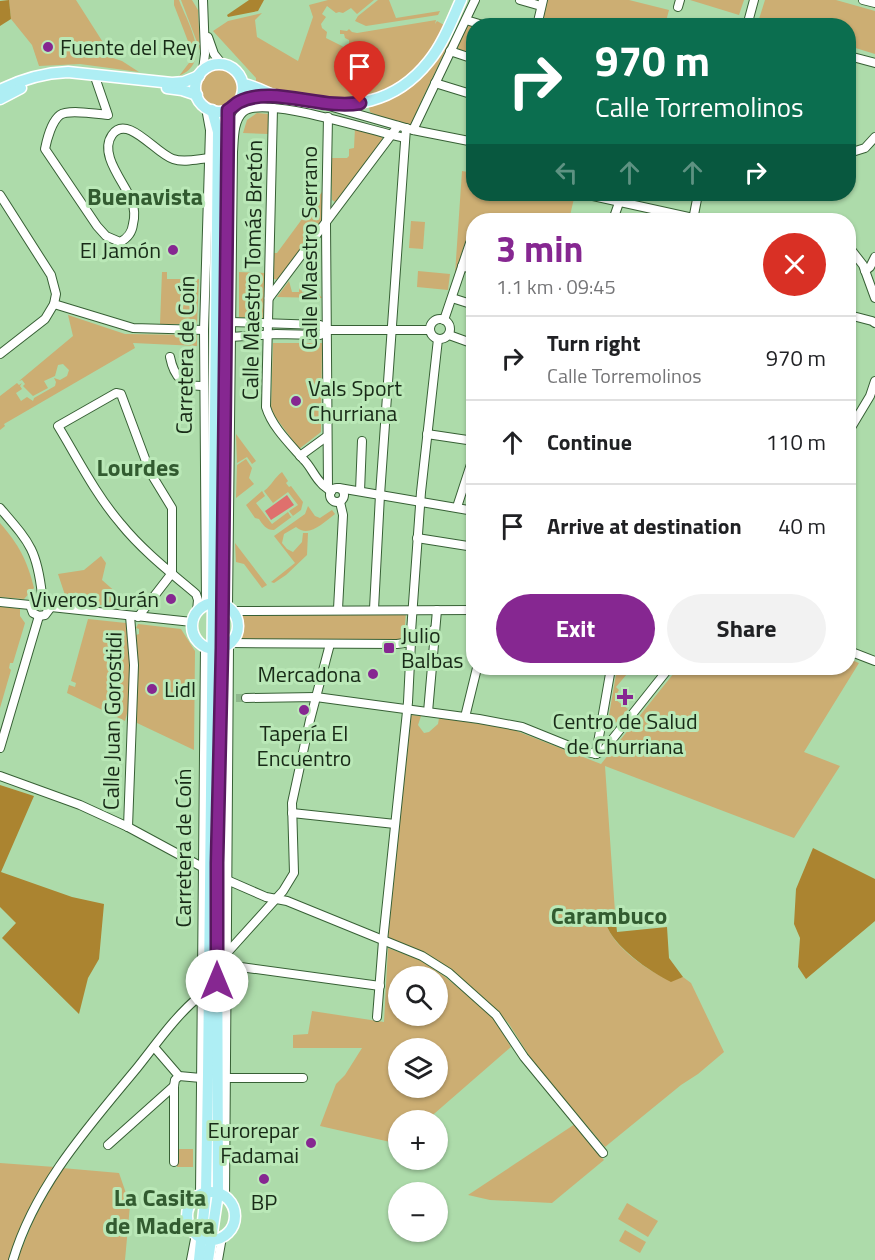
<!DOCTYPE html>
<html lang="en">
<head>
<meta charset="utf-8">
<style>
  body { margin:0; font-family:"Titillium Web",sans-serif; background:#f2f2f2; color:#202124; height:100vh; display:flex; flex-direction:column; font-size:22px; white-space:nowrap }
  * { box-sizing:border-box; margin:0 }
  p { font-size:20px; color:#757577 }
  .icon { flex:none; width:33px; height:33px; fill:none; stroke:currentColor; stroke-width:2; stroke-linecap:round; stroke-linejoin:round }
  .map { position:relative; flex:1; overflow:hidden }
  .panel { position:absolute; left:466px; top:213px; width:390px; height:462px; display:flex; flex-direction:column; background:#fff; border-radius:24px; box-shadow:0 2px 4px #0004 }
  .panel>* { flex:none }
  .hud { position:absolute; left:466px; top:18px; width:390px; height:183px; border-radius:24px; box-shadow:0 2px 4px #0004; background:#0b6e4f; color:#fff; overflow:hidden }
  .buttons { position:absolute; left:388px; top:966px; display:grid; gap:12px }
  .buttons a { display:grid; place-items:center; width:60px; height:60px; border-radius:50%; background:#fff; box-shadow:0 2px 4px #0004; font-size:30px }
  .pin { position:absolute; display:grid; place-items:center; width:51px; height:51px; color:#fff; margin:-62px -26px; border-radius:50% 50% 50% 0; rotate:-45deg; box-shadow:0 0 6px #0007 }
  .pin .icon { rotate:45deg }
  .me { position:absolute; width:66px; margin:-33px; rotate:0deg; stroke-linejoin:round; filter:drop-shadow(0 0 4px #0008) }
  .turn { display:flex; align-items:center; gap:21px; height:126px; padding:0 30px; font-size:27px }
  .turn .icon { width:78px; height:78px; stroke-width:2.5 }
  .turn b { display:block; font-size:42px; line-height:51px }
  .lanes { display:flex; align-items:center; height:57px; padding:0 30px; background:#0003; justify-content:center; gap:30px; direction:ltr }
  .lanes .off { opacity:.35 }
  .round { display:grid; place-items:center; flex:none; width:63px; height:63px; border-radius:32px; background:#f2f2f2 }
  .headline { display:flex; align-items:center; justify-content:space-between; height:102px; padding:0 30px }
  h1 { font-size:36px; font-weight:700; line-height:45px; color:#862791 }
  .cta { display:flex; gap:12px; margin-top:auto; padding:12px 30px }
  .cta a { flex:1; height:69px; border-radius:36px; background:#862791; color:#fff; font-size:24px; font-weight:700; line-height:69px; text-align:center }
  .cta a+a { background:#f2f2f2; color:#202124 }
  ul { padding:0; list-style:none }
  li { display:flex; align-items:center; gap:18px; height:84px; padding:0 30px; border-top:2px solid #e0e0e0 }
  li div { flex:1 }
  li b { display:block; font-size:22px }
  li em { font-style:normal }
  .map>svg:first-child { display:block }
  .green { fill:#ccae73; fill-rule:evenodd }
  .forest { fill:#ab8430 }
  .water { fill:#df706d }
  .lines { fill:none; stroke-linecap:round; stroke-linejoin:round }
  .minor-tunnel { stroke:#8fb88d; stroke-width:8; stroke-dasharray:8 4; stroke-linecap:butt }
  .minor-casing { stroke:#376035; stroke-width:10 }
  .major-casing { stroke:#fff; stroke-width:13 }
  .minor { stroke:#fff; stroke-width:8 }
  .major { stroke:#aeeef4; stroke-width:10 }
  .route-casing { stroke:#57195e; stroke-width:15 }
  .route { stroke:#862791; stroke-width:10 }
  .poi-dot { fill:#862791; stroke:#bae8b7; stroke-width:2 }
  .labels { text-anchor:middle; stroke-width:6; stroke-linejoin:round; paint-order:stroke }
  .poi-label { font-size:22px; fill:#182a17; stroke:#bae8b7; text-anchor:start }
  .street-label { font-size:22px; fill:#182a17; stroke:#bae8b7 }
  .neighbourhood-label { font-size:24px; font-weight:bold; fill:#325b30; stroke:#bae8b7 }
</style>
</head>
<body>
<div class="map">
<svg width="875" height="1260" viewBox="0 0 875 1260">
  <rect width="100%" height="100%" fill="#addbaa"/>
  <g class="green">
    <polygon points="9,0 76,0 113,58 122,61 139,72 80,64 39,66 32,45 11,19"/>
    <path d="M174 0H179C188 24 213 62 179 76L192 59 191 49 174 5Z"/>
    <polygon points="181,0 192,0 198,10 200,50"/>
    <path d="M328 0H374L357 14 351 8 343 13 339 12 336 13 327 6 322 14 326 17 321 24 322 28 327 32 326 38 344 47 349 44V40L345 38 344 34H340V30L347 31 349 29 352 32 357 33 436 20 435 24 437 21 444 25C437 39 431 53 420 65 378 112 309 103 256 82V78L213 31 228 21 262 13 255 20 257 37 298 61 313 17 309 5Z"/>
    <polygon points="378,0 389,0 396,18 440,11 438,15 366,26 355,21 358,16"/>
    <polygon points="547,0 629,0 669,10 665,25 540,26"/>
    <polygon points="690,0 744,0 739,15"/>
    <polygon points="765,0 836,0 875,11 875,54 849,46 849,26 780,25 759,19"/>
    <polygon points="467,24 474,26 474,56 459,50 457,45"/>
    <polygon points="449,40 450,41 417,110 413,124 410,125 383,118 370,112 369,107 436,57"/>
    <circle cx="219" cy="87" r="19"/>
    <polygon points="257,113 268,114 268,134 243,133 247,120"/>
    <polygon points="355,128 382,137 383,140 335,202 332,200 331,158 347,158 349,156 349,149 354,148"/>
    <polygon points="462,171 474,173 474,194 575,194 569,220 544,213 542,220 474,220 474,241 466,240 455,274"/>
    <polygon points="322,192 322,222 279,280 274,279 274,253 277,253"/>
    <polygon points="411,221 425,222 423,249 409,248"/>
    <polygon points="418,271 450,274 448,290 417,287"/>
    <polygon points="162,272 167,272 167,279 199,279 197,324 160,324"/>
    <polygon points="239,272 265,273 264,318 239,317"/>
    <polygon points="289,281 292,292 299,292 299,288 302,288 302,292 309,292 309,288 311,288 312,293 318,293 322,298 277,297"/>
    <polygon points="68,315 125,334 197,335 197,346 133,343 135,348 4,424 5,426 0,430 0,396 17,383 19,385 22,383 20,386 22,389 16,393 21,401 27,397 33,401 34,398 55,386 56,382 54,378 60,380 67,376 69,370 63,364 58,365 55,376 44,381 48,388 33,396 23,386 25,384 22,380 19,381 73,336"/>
    <polygon points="273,343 322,343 321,432 299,449 274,415 271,407"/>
    <polygon points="236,434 256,461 252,464 247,457 237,463"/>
    <polygon points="246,459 252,468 249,478 254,484 236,498 237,465"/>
    <path d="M282 472 288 481 286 483 289 487 291 486 303 502 301 510 274 530C266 530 263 525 259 519L255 518 246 505 262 491 265 496 256 503 272 524 288 512 291 517 293 516 289 511 298 505 288 492 273 503 264 491C272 485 274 478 282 472Z"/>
    <path d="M308 506 315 516 320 518 332 510 335 514C323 523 309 538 296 527L284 534 282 543 287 549 293 552 302 542 303 533H308L307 555 286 575 274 583 271 582 295 563 274 536 305 514Z"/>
    <path d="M0 523C19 545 27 560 34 588L24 599 0 597Z"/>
    <polygon points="235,543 267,585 262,588 244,564 236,562"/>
    <polygon points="101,556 106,563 102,580 135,609 67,601 58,574 84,570"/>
    <polygon points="0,606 20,609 20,616 25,623 13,663 10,663 9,668 11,670 0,708"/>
    <polygon points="242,613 406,613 404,636 401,639 241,640 244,629"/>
    <path d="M88 619 126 623C129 652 135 693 125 721L67 693 69 685 75 687 76 683 71 681Z"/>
    <polygon points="138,624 181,629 195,651 194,750 137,723 136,635 139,634 139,629 136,628"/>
    <path d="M849 659 859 663 804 752 840 766 794 838 605 766 615 912 606 924C615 949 647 970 671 981L683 977 691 983 724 1052 698 1074 681 1085 605 1147 533 1062 509 1024 496 1009 450 968 431 957 388 938 409 719 412 715 421 716 418 725 424 733 429 732 438 724 439 718 509 728 601 764 678 668H849Z"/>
    <polygon points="617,669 627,674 616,687 619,690 616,695 616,700 628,709 613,726 609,724 608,721"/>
    <path d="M388 948 420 960 444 976 493 1016 511 1047 427 1120H399V1144L320 1126 336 1084 345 1075 362 1048H293V1035L308 1034 312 1011 384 1022ZM399 976H438V1016H399ZM399 1048H438V1088H399Z"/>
    <polygon points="575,1124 604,1160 552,1203 490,1200 468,1195"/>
    <rect x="177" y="1149" width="16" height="18"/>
    <path d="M0 1163 55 1167C38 1197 18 1226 9 1260H0Z"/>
    <polygon points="62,1168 119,1173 130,1205 125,1260 17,1260 35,1217"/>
    <polygon points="627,1203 658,1221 648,1237 618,1219"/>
    <polygon points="625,1230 646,1242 640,1253 619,1241"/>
  </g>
  <g class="forest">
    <polygon points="9,0 11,19 0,26 0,1"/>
    <polygon points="249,0 264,0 258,11 228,17 227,15"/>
    <polygon points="0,785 34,796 1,872 72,897 104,904 99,959 88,978 79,1014 2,938 16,923 0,907"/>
    <polygon points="813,848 875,879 875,921 806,979 798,967 800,938 794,924 796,889"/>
    <path d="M615 912 617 932 667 927 669 958 683 977 671 982C649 971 614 947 606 924Z"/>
  </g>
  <polygon class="water" points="287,495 294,505 271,520 265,511"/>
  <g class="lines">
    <polyline class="minor-tunnel" points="236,698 246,698"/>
    <g class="minor-casing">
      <g id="minor">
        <polyline points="520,0 541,6"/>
        <polyline points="863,0 875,3"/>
        <polyline points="678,7 680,0"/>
        <polyline points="466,20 486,26"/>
        <polyline points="537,26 543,0"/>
        <polyline points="747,26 754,0"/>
        <polyline points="208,37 214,54 222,64"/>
        <polyline points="450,51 474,59"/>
        <polyline points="849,56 875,63"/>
        <polyline points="203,70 205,54 203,0"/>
        <path d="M96 80 108 115C98 114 68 109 60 115 52 121 47 139 45 149L97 226 106 236 120 242C128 238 132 233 133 224 135 216 135 210 132 202 126 184 98 155 112 135 127 113 156 154 173 159 184 163 198 159 209 158"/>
        <polyline points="435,83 474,95"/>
        <polyline points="329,106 413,130 474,142"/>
        <path d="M273 108 266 407C272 427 290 444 304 460 311 467 314 476 321 483 324 487 328 488 331 492"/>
        <polyline points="413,130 475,0"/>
        <polyline points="849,153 865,148 875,137"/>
        <polyline points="584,194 702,220"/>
        <polyline points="0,195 51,275 56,294 54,304 45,319 0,354"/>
        <polyline points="547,218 557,220"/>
        <polyline points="613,220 622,194"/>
        <polyline points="693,220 698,194"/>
        <polyline points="849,247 863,265 875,298"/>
        <polyline points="462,266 474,270"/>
        <polyline points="865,271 870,267 875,257"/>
        <polyline points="269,298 398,126"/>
        <polyline points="452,298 474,305"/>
        <polyline points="54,304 133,328 204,330"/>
        <polyline points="849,315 872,321 875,323"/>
        <circle cx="440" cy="329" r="10"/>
        <polyline points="444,320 470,243"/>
        <polyline points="231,322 320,325 327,330"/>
        <polyline points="449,335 474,344"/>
        <polyline points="231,337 276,334 320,335 327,330 430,330"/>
        <path d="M170 357C174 377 183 387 204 386"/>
        <polyline points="849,431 870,396 875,381"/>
        <polyline points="427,434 474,441"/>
        <polyline points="300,456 326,437"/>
        <polyline points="328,487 326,223 328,117"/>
        <circle cx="337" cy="495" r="7"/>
        <polyline points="339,488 474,511"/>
        <polyline points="360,491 362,441"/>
        <polyline points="457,507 474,455"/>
        <path d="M0 508C29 542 37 549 42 595"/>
        <polyline points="417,538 474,547"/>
        <path d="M172 573V508L150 472 121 394 116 393 58 426C78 459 96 495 121 524 142 550 170 572 196 594L198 600 197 611"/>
        <polyline points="0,602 30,605"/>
        <polyline points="206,604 204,330 210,130 206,108"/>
        <polyline points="30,605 33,613 39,616 45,615 51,607"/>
        <path d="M228 606 233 152C234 140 233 121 243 112 263 94 377 133 405 138"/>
        <polyline points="51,607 192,622"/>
        <polyline points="338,609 343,515 340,502"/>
        <polyline points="374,609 380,495 406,128"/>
        <polyline points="233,611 474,610"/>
        <polyline points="138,617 172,573"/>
        <polyline points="418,638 411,632 421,492 438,339"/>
        <polyline points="231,643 397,644 411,642 435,629"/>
        <polyline points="849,651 875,661"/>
        <polyline points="246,698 316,697 479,719 522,727 579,750 596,754"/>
        <polyline points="428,712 437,610"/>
        <polyline points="465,717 477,668"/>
        <polyline points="0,748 39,616"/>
        <polyline points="596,754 603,751 669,668"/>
        <polyline points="596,754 611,668"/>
        <polyline points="0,776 80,805 128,827 202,867"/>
        <polyline points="292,813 395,824"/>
        <polyline points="128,827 134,665 130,616"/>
        <polyline points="227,880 266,897 287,901 422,956 449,973 496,1015 524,1057 603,1153"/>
        <polyline points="227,953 283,891 294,873 292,803 310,720 330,644"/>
        <polyline points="226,965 380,986"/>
        <polyline points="377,1017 383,941 408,702 411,642"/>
        <polyline points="154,1047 179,1076 201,1078"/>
        <polyline points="226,1078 303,1078"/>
        <polyline points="108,1145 174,1086"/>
        <polyline points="174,1162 174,1086 175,1080 179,1076"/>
        <polyline points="200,1195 205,647"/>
        <polyline points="225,1197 229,645"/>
        <path d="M13 1260C35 1186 89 1126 137 1068 157 1043 176 1015 201 995"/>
        <polyline points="191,1260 196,1234"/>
        <polyline points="218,1260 222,1237"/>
      </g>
    </g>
    <g class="major-casing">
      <g id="major">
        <circle cx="219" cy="88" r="24"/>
        <path d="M243 84C254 86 263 91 273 95 282 98 291 98 300 100 351 110 395 104 429 61 443 44 452 20 461 0"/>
        <polyline points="167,88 182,90 197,95"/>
        <path d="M0 90C22 79 43 73 68 72L172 83 184 82 199 76"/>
        <polyline points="0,99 21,88"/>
        <polyline points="238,103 274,95"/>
        <circle cx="215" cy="626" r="23"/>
        <polyline points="218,833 228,110"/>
        <circle cx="211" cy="1216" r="24"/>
        <polyline points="199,1260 206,1192 208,1075 218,132 212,110"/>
        <polyline points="208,1260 218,1193 217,884"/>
      </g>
    </g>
    <use href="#minor" class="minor"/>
    <use href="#major" class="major"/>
  </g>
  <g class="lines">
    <g class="route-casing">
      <path id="route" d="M217 981V863L222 648 228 110C232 108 235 104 239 102 272 85 322 110 360 103"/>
    </g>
    <use href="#route" class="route"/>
  </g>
  <g class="poi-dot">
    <circle cx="48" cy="47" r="6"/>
    <circle cx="173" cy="250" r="6"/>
    <circle cx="296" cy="401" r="6"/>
    <circle cx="171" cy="599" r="6"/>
    <rect x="383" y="642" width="12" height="12" rx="3"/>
    <circle cx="373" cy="674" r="6"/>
    <circle cx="152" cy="689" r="6"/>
    <path d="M622 688h6v6h6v6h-6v6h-6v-6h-6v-6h6z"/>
    <circle cx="304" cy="710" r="6"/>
    <circle cx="311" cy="1143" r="6"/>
    <circle cx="264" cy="1179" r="6"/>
  </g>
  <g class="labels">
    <g class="poi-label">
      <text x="60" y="55">Fuente del Rey</text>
      <text x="161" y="258" text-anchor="end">El Jamón</text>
      <text x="308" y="396">Vals Sport<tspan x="308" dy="25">Churriana</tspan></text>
      <text x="159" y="607" text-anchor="end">Viveros Durán</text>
      <text x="401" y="643">Julio<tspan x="401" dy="25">Balbas</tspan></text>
      <text x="361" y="682" text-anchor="end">Mercadona</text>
      <text x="164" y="697">Lidl</text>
      <text x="625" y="729" text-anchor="middle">Centro de Salud<tspan x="625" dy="25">de Churriana</tspan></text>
      <text x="304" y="741" text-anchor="middle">Tapería El<tspan x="304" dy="25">Encuentro</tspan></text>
      <text x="299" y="1138" text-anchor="end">Eurorepar<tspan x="299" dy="25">Fadamai</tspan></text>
      <text x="264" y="1210" text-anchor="middle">BP</text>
    </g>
    <g class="street-label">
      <text transform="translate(309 248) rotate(-90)" y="8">Calle Maestro Serrano</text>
      <text transform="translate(252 270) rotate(-89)" y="8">Calle Maestro Tomás Bretón</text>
      <text transform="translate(185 355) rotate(-89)" y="8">Carretera de Coín</text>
      <text transform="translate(112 721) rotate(-89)" y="8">Calle Juan Gorostidi</text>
      <text transform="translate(183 848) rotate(-90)" y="8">Carretera de Coín</text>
    </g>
    <g class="neighbourhood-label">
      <text x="145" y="205">Buenavista</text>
      <text x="138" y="476">Lourdes</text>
      <text x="609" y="924">Carambuco</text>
      <text x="160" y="1206">La Casita<tspan x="160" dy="28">de Madera</tspan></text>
    </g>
  </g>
</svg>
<div class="buttons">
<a><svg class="icon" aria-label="search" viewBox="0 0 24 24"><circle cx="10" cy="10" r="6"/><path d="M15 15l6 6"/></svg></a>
<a><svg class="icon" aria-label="layers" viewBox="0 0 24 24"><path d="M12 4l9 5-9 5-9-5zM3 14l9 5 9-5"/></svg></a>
<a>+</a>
<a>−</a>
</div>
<div class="pin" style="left:360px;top:103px;background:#d93025"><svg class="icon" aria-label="arrive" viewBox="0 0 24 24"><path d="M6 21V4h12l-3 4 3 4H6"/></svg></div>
<svg class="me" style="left:217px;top:981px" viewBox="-20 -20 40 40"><circle r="19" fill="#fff"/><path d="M0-13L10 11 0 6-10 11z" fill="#862791"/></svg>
<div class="hud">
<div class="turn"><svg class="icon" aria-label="right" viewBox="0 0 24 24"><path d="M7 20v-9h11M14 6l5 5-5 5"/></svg><div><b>970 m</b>Calle Torremolinos</div></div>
<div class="lanes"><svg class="icon off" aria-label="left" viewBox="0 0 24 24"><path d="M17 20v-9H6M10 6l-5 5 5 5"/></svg><svg class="icon off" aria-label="ahead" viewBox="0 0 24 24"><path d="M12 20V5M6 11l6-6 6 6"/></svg><svg class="icon off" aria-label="ahead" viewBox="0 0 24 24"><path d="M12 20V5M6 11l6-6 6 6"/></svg><svg class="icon" aria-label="right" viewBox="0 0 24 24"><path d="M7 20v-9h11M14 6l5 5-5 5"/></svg></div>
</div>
<section class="panel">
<div class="headline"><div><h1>3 min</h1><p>1.1 km · 09:45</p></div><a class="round" style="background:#d93025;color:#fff"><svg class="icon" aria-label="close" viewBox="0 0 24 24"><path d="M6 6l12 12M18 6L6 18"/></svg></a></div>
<ul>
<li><svg class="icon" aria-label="right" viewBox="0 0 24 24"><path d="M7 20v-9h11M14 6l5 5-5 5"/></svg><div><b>Turn right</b><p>Calle Torremolinos</p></div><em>970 m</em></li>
<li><svg class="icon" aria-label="ahead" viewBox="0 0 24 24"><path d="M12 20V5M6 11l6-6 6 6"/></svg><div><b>Continue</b></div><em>110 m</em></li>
<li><svg class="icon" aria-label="arrive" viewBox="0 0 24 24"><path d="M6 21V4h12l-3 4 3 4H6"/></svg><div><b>Arrive at destination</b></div><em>40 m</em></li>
</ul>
<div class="cta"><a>Exit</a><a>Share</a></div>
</section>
</div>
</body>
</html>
